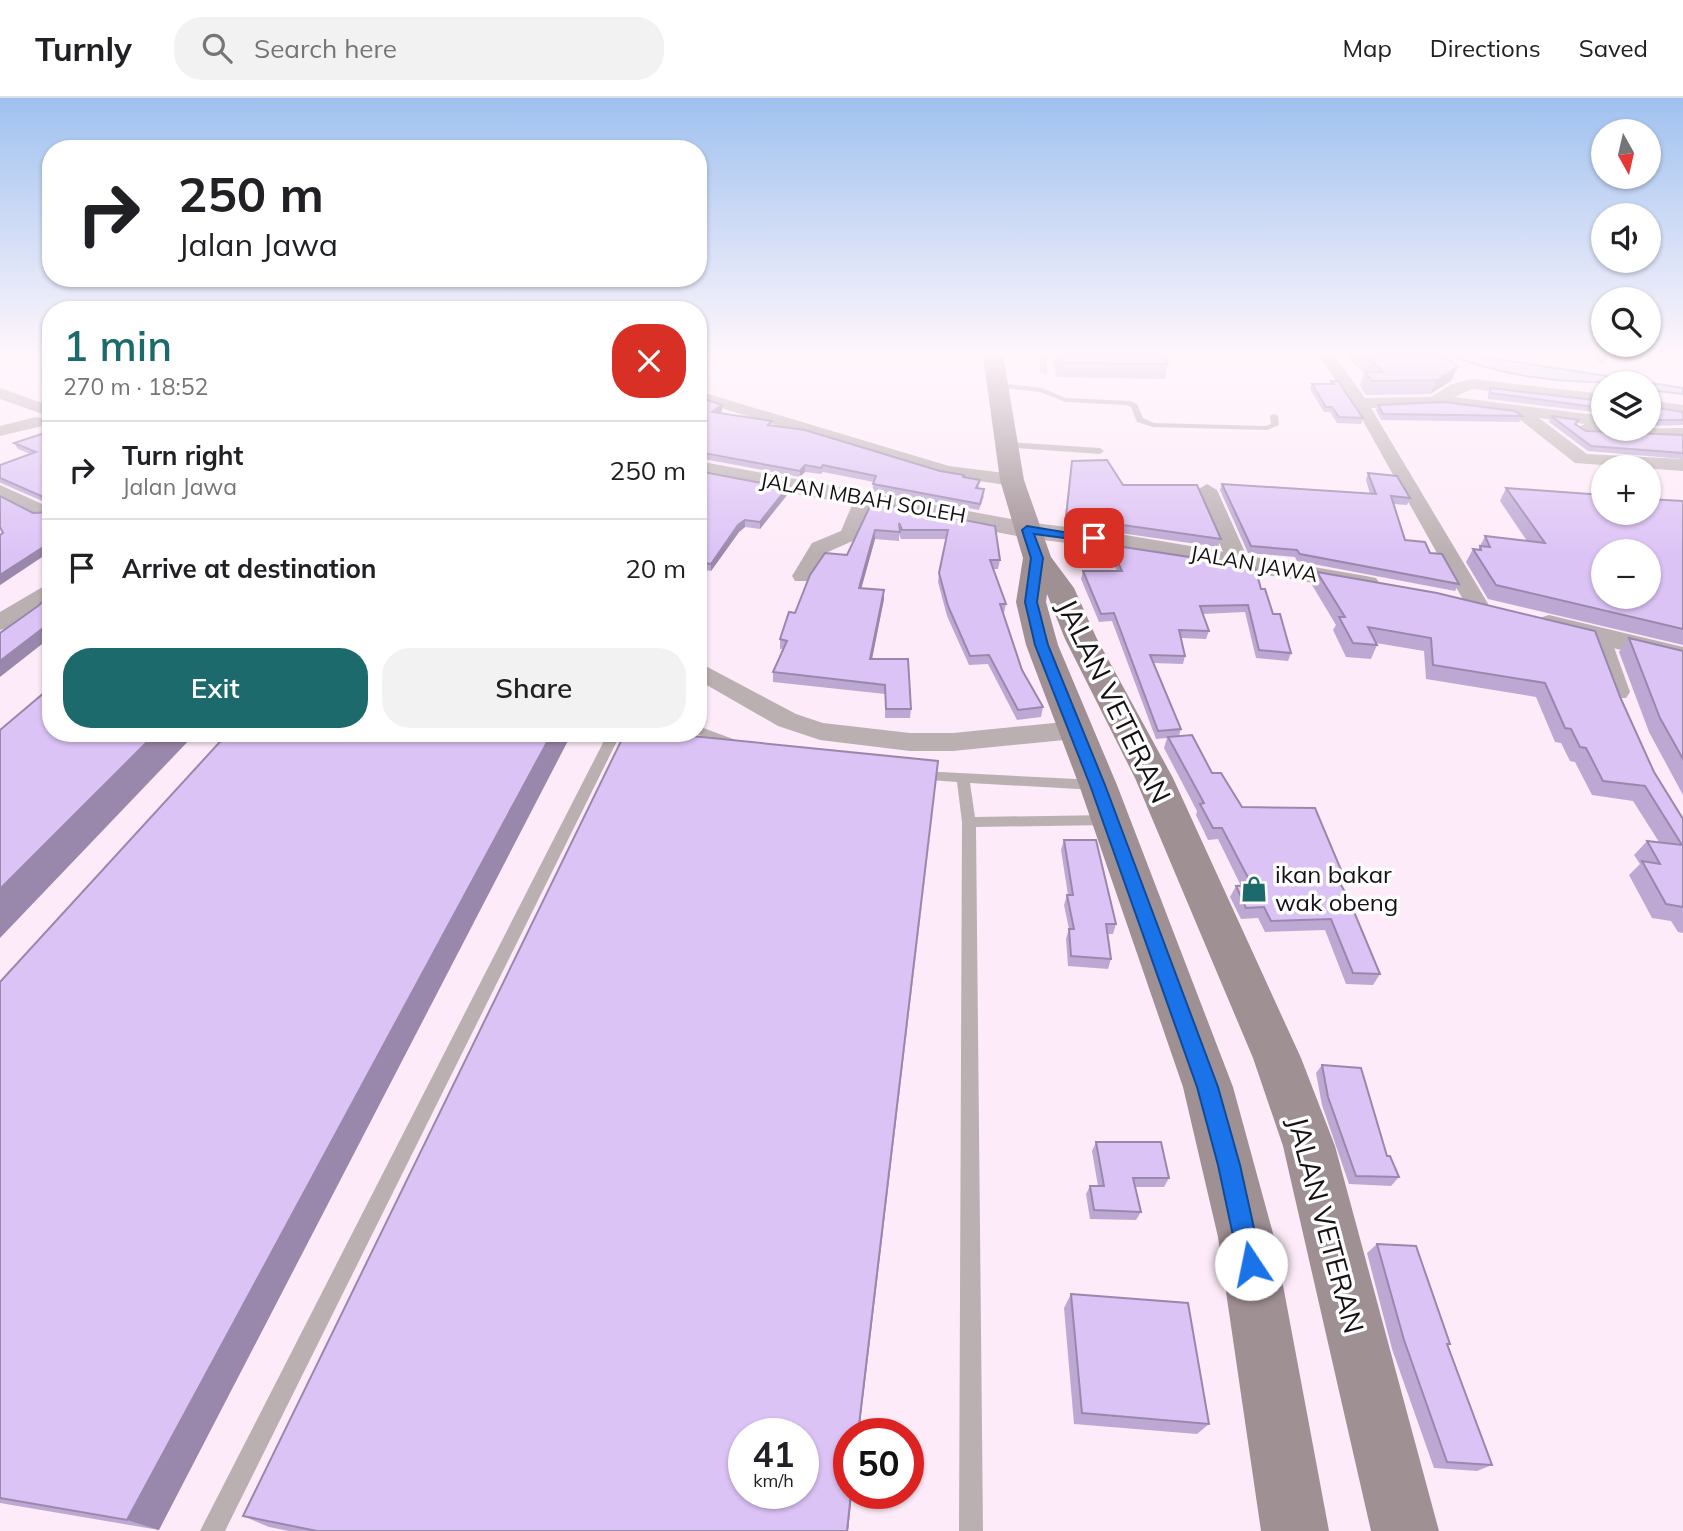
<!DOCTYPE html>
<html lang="en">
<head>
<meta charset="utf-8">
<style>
  body { margin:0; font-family:Mulish,sans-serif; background:#f2f2f2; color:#202124; height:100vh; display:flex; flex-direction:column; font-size:26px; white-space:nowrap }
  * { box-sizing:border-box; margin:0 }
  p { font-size:23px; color:#757577 }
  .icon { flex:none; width:38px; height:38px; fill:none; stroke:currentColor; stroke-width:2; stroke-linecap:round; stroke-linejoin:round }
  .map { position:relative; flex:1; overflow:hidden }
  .drawer { position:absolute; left:42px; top:203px; width:665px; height:441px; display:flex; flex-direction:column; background:#fff; border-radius:28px; box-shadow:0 2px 5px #0004 }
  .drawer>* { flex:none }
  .guide { position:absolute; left:42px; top:42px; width:665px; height:147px; border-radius:28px; box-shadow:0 2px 5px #0004; background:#fff; color:#202124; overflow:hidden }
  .needle { width:46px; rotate:172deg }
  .fabs { position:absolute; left:1591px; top:21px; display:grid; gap:14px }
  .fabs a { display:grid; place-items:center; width:70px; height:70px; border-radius:50%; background:#fff; box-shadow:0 2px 5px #0004; font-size:35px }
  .speed { position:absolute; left:728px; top:1320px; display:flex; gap:14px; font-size:35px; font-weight:700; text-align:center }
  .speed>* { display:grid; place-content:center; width:91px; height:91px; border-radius:50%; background:#fff; box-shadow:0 2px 5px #0004; line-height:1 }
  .speed small { font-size:18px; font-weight:400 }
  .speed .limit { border:10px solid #d22; background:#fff; color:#111 }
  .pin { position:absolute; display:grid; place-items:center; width:60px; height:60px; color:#fff; margin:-30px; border-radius:14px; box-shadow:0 4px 10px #0006 }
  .me { position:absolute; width:77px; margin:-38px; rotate:349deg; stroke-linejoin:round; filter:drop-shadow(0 0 5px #0008) }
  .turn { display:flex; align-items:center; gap:24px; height:147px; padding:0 21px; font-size:32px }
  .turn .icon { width:91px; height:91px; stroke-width:2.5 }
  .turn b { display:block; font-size:49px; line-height:60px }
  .round { display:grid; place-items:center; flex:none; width:74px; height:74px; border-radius:28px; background:#f2f2f2 }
  .headline { display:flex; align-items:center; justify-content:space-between; height:119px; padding:0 21px }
  h1 { font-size:42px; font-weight:600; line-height:52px; color:#1d6a6d }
  .button { display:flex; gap:14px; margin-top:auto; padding:14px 21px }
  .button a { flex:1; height:80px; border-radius:28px; background:#1d6a6d; color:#fff; font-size:28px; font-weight:600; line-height:80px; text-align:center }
  .button a+a { background:#f2f2f2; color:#202124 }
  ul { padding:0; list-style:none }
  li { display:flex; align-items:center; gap:21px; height:98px; padding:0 21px; border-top:2px solid #e0e0e0 }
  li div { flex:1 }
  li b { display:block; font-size:26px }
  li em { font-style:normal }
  header { display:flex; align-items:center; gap:42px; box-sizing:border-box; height:98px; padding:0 35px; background:#fff; border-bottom:2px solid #e0e0e0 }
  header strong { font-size:33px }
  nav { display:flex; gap:38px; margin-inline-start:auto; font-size:24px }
  .search { width:490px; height:63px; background:#f2f2f2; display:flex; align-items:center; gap:18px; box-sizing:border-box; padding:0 24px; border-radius:28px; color:#757577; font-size:26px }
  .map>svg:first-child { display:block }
  .water { fill:#d1d5f9; stroke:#999ab5; stroke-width:2 }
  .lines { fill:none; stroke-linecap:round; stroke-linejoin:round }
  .service { fill:#bab0b2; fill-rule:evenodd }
  .minor { fill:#bab0b2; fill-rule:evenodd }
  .tertiary { fill:#bab0b2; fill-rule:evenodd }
  .secondary { fill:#9f9094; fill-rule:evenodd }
  .wall { fill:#bda8d4 }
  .shaded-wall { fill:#9a88ac }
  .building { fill:#dcc3f6; stroke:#9a88ac; stroke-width:2; fill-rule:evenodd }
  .route { fill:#1a73e8; stroke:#114b97; stroke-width:2 }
  .labels { text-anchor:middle; stroke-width:7; stroke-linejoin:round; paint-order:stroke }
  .far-street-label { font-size:21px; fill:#171116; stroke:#fff }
  .poi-label { font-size:24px; fill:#171116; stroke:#fff; text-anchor:start }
  .near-street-label { font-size:28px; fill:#171116; stroke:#fff }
</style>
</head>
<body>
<header>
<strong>Turnly</strong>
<div class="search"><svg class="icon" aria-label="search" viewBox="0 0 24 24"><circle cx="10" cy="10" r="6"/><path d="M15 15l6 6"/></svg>Search here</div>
<nav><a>Map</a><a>Directions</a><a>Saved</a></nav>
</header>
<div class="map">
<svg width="1683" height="1433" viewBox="0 0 1683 1433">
  <rect width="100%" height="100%" fill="#feebf9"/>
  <path class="water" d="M1451 257H1472L1683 290V296L1649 292 1648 285C1583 285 1514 284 1451 257Z"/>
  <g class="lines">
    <g class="service">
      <polygon points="1039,257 1047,257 1047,276 1040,274"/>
      <polygon points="997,285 1042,290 1066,300 1131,303 1137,306 1143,320 1154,325 1266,328 1271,326 1270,318 1274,316 1278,318 1279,327 1267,332 1153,329 1137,324 1131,309 1126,307 1065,304 1040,294 994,289 994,285"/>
      <polygon points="1007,344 1100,350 1104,353 1100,356 1004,349 1004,345"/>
      <polygon points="698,628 741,644 742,647 736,651 694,635 698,635"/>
      <polygon points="608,635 621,635 225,1433 200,1433"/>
      <polygon points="921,673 1096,682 1103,687 1096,692 970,685 975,719 1109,717 1116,722 1109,727 976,729 983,1433 959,1433 962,724 957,684 916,681 914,678"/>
    </g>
    <g class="minor">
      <polygon points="24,257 42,257 34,262"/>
      <polygon points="1319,257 1334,257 1365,300 1431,299 1452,286 1472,281 1603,296 1603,306 1472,291 1454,299 1603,318 1603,331 1683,330 1683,340 1583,336 1574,331 1585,326 1539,320 1587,356 1683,361 1683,373 1575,365 1513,316 1441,307 1371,310 1490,509 1486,514 1470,514 1363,323"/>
      <polygon points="1589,257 1605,257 1609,261 1601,266"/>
      <polygon points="0,290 51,308 51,319 0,301"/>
      <polygon points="698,293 949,368 1012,376 1022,382 1012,388 940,377 698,303"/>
      <polygon points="1648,302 1683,307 1683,317 1648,312"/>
      <polygon points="36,319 42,320 45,324 42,328 0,338 0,328"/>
      <polygon points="1207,386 1217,392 1249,463 1246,468 1230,468 1227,463 1197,392"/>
      <polygon points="0,387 51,410 51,420 38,419 0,401"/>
      <polygon points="865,394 875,400 857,441 828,454 811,483 795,483 792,478 812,445 841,433 855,400"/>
      <polygon points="51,484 51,501 8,530 0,532 0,514"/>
      <polygon points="1598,531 1607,533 1610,538 1630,594 1626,600 1608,600 1604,594 1586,538 1589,533"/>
      <polygon points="698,564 796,616 823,625 910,635 953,635 1075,623 1085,626 1089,632 1085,638 1075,641 953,653 910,653 820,642 778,628 698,582"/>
    </g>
    <g class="tertiary">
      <polygon points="698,363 1027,424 1114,435 1366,478 1376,480 1380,486 1376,492 1366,494 1114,451 1027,440 698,377"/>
      <polygon points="1549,517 1683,549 1683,567 1539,532 1534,526 1539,520"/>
    </g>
    <polygon class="secondary" points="983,257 1003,257 1024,382 1051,459 1074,490 1097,541 1173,680 1301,960 1335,1048 1439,1433 1371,1433 1283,1048 1253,960 1135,680 1065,541 1047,496 1046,504 1058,547 1117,687 1233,989 1274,1139 1329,1433 1261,1433 1218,1139 1183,989 1079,687 1026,547 1016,504 1023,460 1000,382"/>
  </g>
  <g class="wall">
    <polygon points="1051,257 1163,257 1168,266 1165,281 1057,279"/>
    <polygon points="1345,257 1442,257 1451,283 1430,296 1366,297 1360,288 1364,275"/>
    <polygon points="1331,283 1363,320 1361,326 1337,325 1330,314 1324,314 1310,291 1312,286 1329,286"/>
    <polygon points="1490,290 1603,303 1603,315 1488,301 1488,295"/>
    <polygon points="698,299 722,307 722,313 720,315 772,327 940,373 964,377 964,379 979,388 978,390 984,398 979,412 872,393 874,384 823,374 821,376 805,374 800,379 698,360"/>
    <polygon points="1648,304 1651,309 1683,314 1683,327 1648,328"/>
    <polygon points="1378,307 1522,318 1519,324 1381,322 1376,312"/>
    <polygon points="1551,318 1579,322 1576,327 1586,333 1683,337 1683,361 1588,353 1549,324"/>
    <polygon points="51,333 51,453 0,487 0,437 33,415 50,414 49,406 1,385 0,385 0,367 30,356 18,351 14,345"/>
    <polygon points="1071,370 1123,387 1221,441 1218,449 1064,427"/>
    <polygon points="698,373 787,390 787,397 760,431 745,429 739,434 711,473 698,471"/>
    <polygon points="1368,375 1410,400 1407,407 1393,406 1405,442 1430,455 1459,486 1455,493 1297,463 1295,459 1248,455 1220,392 1222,386 1370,396 1366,382"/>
    <polygon points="1506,390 1683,403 1683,547 1488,501 1466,464 1473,451 1478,452 1485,438 1527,443 1500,403"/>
    <polygon points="872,404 995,428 1000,462 998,471 993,471 1006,506 1004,515 1003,515 1022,572 1043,609 1041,619 1017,622 988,566 969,567 947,518 938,484 939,475 946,441 901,441 899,436 899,443 875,441 861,490 884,501 872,561 911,611 910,620 885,620 885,596 773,584 773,574 784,551 780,551 780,541 795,515 847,457"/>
    <polygon points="1110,447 1261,491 1291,555 1288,563 1256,560 1245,514 1203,516 1209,533 1206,541 1181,540 1185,558 1183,566 1153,565 1181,631 1179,638 1242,709 1344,779 1340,786 1380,876 1373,887 1346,886 1325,832 1265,834 1258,820 1241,821 1230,799 1236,788 1241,788 1218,741 1208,742 1196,717 1197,713 1164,650 1167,640 1156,641 1112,523 1099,524 1081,481 1083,473 1117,473 1109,454"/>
    <polygon points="1317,474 1621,601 1654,674 1683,721 1683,835 1678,834 1671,823 1652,820 1629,777 1640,766 1634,757 1647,743 1659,744 1633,703 1592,697 1575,664 1570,663 1561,645 1555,644 1536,599 1426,581 1424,553 1376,545 1377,547 1371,561 1346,559 1333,532 1336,527 1312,487"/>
    <polygon points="1629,540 1683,553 1683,697 1649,634 1619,554"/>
    <polygon points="1064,742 1116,826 1113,836 1108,836 1111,861 1108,871 1068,868 1066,841 1069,831 1064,807 1067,797 1068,797 1061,752"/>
    <polygon points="0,884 159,1432 0,1405"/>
    <polygon points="1322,967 1387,1058 1399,1079 1391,1088 1349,1086 1322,1007 1316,975"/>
    <polygon points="1096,1044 1169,1080 1164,1089 1135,1089 1141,1114 1136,1122 1090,1121 1086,1096 1090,1088 1098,1088 1092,1053"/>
    <polygon points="1377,1146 1450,1246 1448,1247 1492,1367 1477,1373 1434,1370 1392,1251 1367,1155"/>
    <polygon points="1071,1196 1209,1326 1197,1336 1074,1326 1064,1210"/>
    <polygon points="852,1395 848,1433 289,1433 269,1429 243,1418"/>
  </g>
  <g class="shaded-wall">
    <polygon points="1458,269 1451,283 1430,296 1437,282"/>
    <polygon points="722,307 722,313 712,320 712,314"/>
    <polygon points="805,367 805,374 800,379 800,373"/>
    <polygon points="787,390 787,397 760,431 760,424"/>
    <polygon points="745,422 745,429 739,434 711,473 711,466 738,427"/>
    <polygon points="875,432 875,441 859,499 859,490"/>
    <polygon points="51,444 51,453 0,487 0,477"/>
    <polygon points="884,492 884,501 870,571 870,561"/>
    <polygon points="51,524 51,539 0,579 0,563"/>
    <polygon points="156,635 196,635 0,840 0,791"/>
    <polygon points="552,635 572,635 159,1432 127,1422"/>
    <polygon points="936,687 859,1335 858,1335"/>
    <polygon points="851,1395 852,1395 848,1433 847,1433"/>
  </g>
  <g class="building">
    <polygon points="1057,257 1163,257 1168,266 1059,265"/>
    <polygon points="1365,257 1442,257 1458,269 1437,282 1372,283 1365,274 1383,274"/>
    <polygon points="1331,283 1338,283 1363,320 1339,319 1332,309 1326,309 1312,286 1334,286"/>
    <polygon points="1490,290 1603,303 1603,310 1491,295"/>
    <polygon points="698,299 722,307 712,314 772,323 768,327 805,332 940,373 964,377 963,379 980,382 976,390 984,391 980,406 873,386 876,378 823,367 821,370 805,367 800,373 698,354"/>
    <polygon points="1444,304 1515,313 1522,318 1383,316 1378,307"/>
    <polygon points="1648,304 1651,309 1683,314 1683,322 1648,322"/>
    <polygon points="1551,318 1579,322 1575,326 1586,333 1683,337 1683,355 1591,348"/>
    <polygon points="51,333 51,444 0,477 0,437 3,435 0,429 0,398 33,415 50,414 48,401 0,380 0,367 36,354 14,345"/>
    <polygon points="1107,362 1123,387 1197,387 1221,441 1066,419 1072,363"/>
    <polygon points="698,373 787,390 760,424 745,422 738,427 711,466 698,464"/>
    <polygon points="1368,375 1397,378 1410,400 1391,398 1405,442 1425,444 1430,455 1442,456 1459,486 1300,456 1297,452 1251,448 1222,386 1376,396"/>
    <path d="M1506 390 1603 397V415H1648V401L1683 403V531L1496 487 1473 451 1481 452 1480 448 1490 449 1485 438 1545 445ZM1603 453H1648V499H1603Z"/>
    <polygon points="872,404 995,428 1000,462 990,462 1006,506 1000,506 1022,572 1043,609 1018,612 989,557 970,558 948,508 939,475 948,432 902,432 899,425 900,434 875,432 859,490 884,492 870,561 908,561 911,611 886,611 885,587 773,574 787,543 780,541 789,514 795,515 810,477 825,455 847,457"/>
    <polygon points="1110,447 1255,469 1261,491 1265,491 1273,516 1280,516 1291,555 1259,552 1248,507 1200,508 1209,533 1179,532 1185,558 1150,557 1181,631 1158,633 1114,515 1101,516 1083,473 1122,473"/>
    <polygon points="1317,474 1437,495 1595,533 1621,601 1654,674 1683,721 1683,809 1666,806 1642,763 1660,766 1647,743 1682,747 1645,688 1603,683 1586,650 1580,649 1571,631 1565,630 1545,585 1433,567 1431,540 1368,529 1377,547 1353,545 1339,519 1345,519"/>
    <polygon points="51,496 51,524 0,563 0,535 38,508"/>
    <polygon points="1629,540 1683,553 1683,661 1660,620"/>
    <polygon points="51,589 51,635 156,635 0,791 0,632"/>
    <polygon points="228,635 552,635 127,1422 0,1400 0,884"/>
    <path d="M625 635H662L938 663 858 1335H849V1395H851L847 1433H317L243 1418ZM744 1335H803V1395H744Z"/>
    <polygon points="1192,637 1212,675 1221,675 1242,709 1315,710 1344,779 1336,779 1347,797 1380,876 1353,875 1331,821 1271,823 1264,809 1246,810 1236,788 1252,787 1222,730 1213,730 1200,706 1204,705 1168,639"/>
    <polygon points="1064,742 1096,742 1116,826 1106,826 1111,861 1071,858 1069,831 1074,831 1067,797 1073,797"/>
    <polygon points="1322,967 1361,970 1387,1058 1390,1058 1399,1079 1356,1078 1328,999"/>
    <polygon points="1096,1044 1161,1044 1169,1080 1133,1080 1141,1114 1094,1112 1090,1088 1104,1088"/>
    <polygon points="1377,1146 1416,1148 1450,1246 1447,1246 1492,1367 1447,1364 1404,1242"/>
    <polygon points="1071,1196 1188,1205 1209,1326 1082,1315"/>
  </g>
  <linearGradient id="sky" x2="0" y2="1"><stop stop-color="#9fc1ef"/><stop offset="0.56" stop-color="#fff6fc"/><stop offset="1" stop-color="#fff6fc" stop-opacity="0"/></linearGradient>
  <rect width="1683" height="457" fill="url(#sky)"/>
  <polygon class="route" points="1027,428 1100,440 1094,444 1034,436 1043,460 1037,504 1048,547 1105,687 1218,989 1240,1067 1262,1166 1259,1174 1251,1178 1242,1174 1239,1166 1218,1067 1197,989 1090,687 1035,547 1025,504 1031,460 1022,432"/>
  <defs>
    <g id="shop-bare" transform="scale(2.1)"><path d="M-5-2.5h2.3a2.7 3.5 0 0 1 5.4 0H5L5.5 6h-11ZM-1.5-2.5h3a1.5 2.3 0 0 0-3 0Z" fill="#1d6a6d" stroke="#fff" stroke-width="2.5" paint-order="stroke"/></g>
  </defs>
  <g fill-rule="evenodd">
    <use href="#shop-bare" x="1254" y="791"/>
  </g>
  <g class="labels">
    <g class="far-street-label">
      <text transform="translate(863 400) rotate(10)" y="7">JALAN MBAH SOLEH</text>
      <text transform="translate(1254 466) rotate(10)" y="7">JALAN JAWA</text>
    </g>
    <g class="poi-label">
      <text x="1275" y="785">ikan bakar<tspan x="1275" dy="28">wak obeng</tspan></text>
    </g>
    <g class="near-street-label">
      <text transform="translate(1114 603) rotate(64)" y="10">JALAN VETERAN</text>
      <text transform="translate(1326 1127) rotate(75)" y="10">JALAN VETERAN</text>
    </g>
  </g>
</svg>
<div class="fabs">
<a><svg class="needle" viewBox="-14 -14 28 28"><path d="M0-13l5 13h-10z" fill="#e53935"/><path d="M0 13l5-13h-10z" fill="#757577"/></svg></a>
<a><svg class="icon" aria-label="sound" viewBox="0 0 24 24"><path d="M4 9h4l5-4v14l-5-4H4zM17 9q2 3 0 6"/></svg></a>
<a><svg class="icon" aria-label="search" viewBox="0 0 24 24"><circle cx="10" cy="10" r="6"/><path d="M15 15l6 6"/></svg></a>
<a><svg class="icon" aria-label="layers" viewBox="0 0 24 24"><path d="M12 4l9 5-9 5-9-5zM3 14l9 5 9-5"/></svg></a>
<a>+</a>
<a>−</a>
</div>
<div class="speed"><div>41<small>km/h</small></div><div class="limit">50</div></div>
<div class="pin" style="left:1094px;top:440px;background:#d93025"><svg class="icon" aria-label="arrive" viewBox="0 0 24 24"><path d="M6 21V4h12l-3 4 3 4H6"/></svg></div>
<svg class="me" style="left:1251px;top:1166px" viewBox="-20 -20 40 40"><circle r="19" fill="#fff"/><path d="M0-13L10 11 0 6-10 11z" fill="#1a73e8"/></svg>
<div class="guide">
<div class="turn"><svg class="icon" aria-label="right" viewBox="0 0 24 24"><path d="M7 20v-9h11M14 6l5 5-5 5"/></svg><div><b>250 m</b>Jalan Jawa</div></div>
</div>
<section class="drawer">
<div class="headline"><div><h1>1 min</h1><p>270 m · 18:52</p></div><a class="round" style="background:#d93025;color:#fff"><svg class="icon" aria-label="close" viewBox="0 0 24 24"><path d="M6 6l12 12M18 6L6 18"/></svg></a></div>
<ul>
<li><svg class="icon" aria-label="right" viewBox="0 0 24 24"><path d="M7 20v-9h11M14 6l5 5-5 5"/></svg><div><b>Turn right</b><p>Jalan Jawa</p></div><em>250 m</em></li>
<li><svg class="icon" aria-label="arrive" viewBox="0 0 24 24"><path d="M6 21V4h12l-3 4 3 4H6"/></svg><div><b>Arrive at destination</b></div><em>20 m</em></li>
</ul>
<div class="button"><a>Exit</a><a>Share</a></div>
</section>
</div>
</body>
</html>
